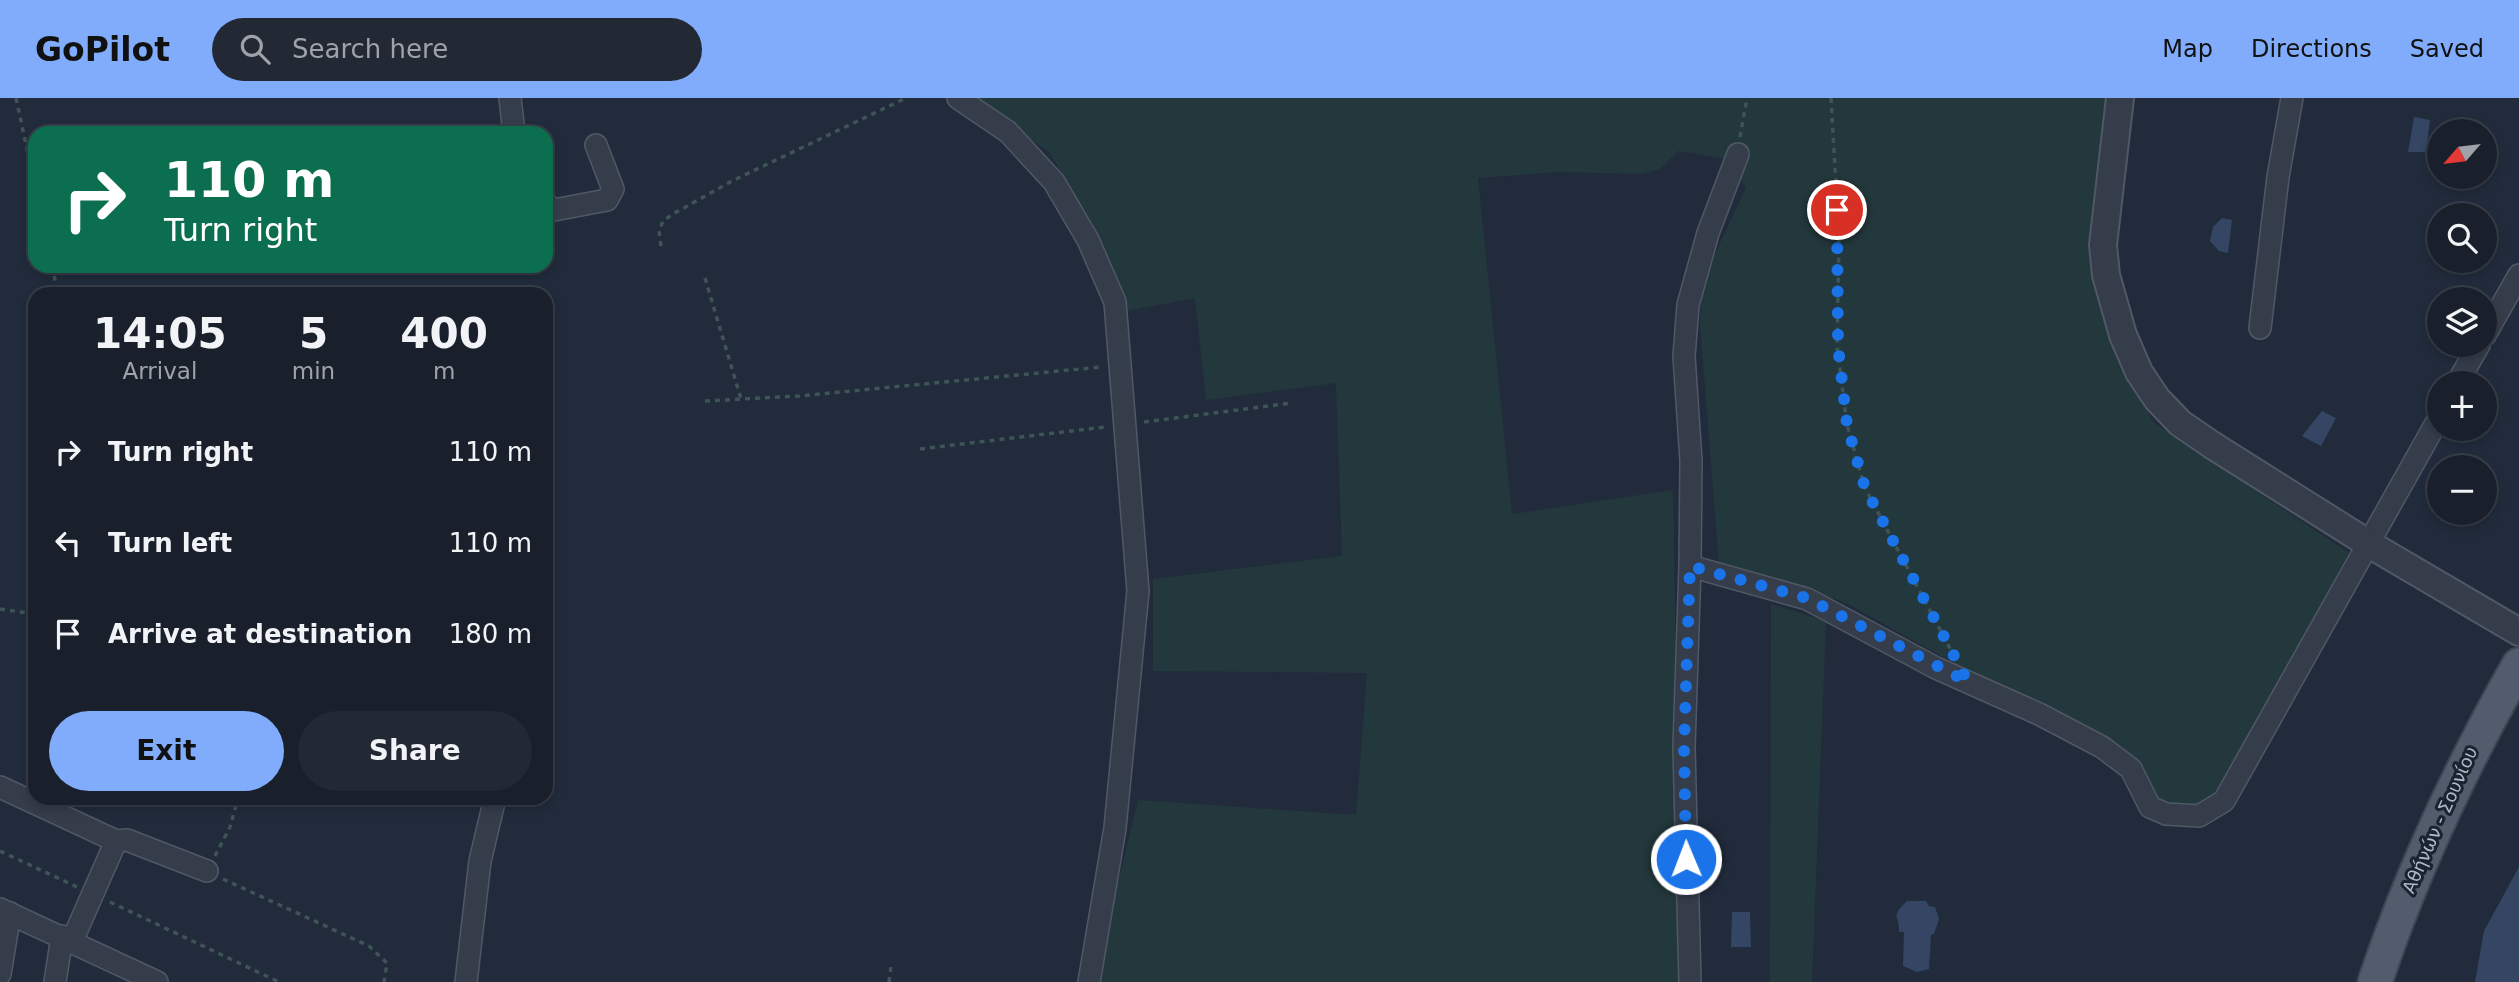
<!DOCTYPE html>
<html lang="en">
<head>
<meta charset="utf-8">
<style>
  body { margin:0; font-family:"DejaVu Sans",sans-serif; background:#222834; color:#f1f3f6; height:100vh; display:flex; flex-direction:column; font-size:26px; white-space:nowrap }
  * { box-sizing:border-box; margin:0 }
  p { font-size:23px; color:#9fa3a9 }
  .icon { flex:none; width:38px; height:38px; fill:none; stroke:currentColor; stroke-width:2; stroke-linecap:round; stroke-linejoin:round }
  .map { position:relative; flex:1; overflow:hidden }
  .sheet { position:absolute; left:28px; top:189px; width:525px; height:518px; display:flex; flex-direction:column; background:#19202c; border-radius:21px; box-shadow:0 4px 10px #0003,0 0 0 2px #373e48 }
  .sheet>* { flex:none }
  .guide { position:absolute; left:28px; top:28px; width:525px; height:147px; border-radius:21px; box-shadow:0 4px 10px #0003,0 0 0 2px #373e48; background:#0b6e4f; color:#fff; overflow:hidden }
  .needle { width:46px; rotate:242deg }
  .buttons { position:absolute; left:2427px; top:21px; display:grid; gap:14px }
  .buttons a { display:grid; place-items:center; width:70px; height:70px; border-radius:50%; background:#19202c; box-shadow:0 4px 10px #0003,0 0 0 2px #373e48; font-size:35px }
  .pin { position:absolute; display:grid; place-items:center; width:60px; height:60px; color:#fff; margin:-30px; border:4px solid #fff; border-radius:50%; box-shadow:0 2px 7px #0007 }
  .me { position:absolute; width:77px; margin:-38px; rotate:359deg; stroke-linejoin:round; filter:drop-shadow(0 0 5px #0008) }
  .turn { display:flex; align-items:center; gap:24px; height:147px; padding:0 21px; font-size:32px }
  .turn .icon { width:91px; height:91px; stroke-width:2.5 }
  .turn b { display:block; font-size:49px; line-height:60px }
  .eta { display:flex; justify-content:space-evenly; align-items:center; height:119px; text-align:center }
  .eta b { font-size:42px; font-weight:800; line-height:49px }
  .button { display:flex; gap:14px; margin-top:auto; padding:14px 21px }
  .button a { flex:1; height:80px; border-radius:42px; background:#81acfc; color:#111; font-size:28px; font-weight:800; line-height:80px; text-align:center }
  .button a+a { background:#222834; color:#f1f3f6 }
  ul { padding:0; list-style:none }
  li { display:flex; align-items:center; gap:21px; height:91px; padding:0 21px }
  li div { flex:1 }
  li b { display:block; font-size:26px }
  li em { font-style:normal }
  header { display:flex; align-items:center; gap:42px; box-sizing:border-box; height:98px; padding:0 35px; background:#81acfc; color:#111 }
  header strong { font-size:33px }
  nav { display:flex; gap:38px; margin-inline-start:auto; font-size:24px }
  .search { width:490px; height:63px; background:#222834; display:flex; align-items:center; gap:18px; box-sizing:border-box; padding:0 24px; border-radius:38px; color:#9fa3a9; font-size:26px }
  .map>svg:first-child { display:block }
  .green { fill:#23383c }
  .water { fill:#344663 }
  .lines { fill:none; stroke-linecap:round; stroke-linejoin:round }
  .minor-casing { stroke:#505866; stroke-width:24 }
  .tertiary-casing { stroke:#505866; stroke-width:30 }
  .primary-casing { stroke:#3e4654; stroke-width:37 }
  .path { stroke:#3e5456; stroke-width:3.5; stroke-dasharray:5 5; stroke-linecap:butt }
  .minor { stroke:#353d4b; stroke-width:21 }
  .tertiary { stroke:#353d4b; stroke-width:26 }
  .primary { stroke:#535c6c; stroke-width:33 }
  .route { stroke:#1a73e8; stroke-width:12; stroke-dasharray:0 21.6 }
  .labels { text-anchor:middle; stroke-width:6; stroke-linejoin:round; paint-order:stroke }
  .street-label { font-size:18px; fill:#b0b8c7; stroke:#1a2330 }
</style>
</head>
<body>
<header>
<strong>GoPilot</strong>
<div class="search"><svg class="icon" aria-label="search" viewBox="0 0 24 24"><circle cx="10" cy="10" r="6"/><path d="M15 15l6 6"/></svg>Search here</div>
<nav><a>Map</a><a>Directions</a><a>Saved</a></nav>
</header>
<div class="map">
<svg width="2519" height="884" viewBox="0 0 2519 884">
  <rect width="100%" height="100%" fill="#212b3b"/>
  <g class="green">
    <polygon points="974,0 2108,0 2093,152 2129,281 2154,325 2349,455 2214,704 2205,712 2153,704 2129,663 1850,507 1798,487 1760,483 1719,467 1700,226 1703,181 1746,90 1729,61 1678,53 1660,71 1643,76 1558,74 1478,80 1512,416 1673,392 1681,884 1094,884 1138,702 1356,717 1367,575 1153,573 1153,481 1342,458 1336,285 1206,302 1195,200 1127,213 1091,126 1050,55"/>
    <polygon points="1771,506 1826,523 1812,884 1770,884"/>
  </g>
  <g class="water">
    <polygon points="2414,19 2430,22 2426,54 2408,54"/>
    <polygon points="2222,120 2232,122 2228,155 2219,153 2210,143 2213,129"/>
    <polygon points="2322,313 2336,320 2321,348 2302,338"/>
    <polygon points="2519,769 2519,884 2475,884 2484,833"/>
    <path d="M1907 803H1926L1929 808 1935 809 1939 821 1934 836 1931 837 1929 871 1917 874 1903 868 1904 834H1899C1900 815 1889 821 1907 803Z"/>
    <polygon points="1732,814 1750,814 1751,849 1731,849"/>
  </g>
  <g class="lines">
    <g class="minor-casing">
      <g id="minor">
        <polyline points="510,0 514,35"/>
        <polyline points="958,0 1008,34 1054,84 1088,142 1115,204 1138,493 1115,730 1089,884"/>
        <polyline points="546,106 554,112 607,102 613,91 596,47"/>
        <polyline points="2260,230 2278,79 2292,0"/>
        <polyline points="2485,237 2519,177"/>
        <polyline points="2457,285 2479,247"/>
        <polyline points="1690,468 1691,363 1684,258 1688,207 1708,135 1738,56"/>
        <polyline points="0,689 116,743"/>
        <polyline points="0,811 157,884"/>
        <polyline points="72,843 116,743 127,742 207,773"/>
        <polyline points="0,876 10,815"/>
        <polyline points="55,884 62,838"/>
        <polyline points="466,884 480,763 495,700"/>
        <polyline points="1690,884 1684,649 1690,468 1807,501 1936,570 2039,616 2102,649 2131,671 2150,709 2166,716 2199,718 2224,703 2440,318"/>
      </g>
    </g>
    <g class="tertiary-casing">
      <polyline id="tertiary" points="2120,0 2103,147 2106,177 2123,237 2139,274 2157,301 2180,325 2212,347 2369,446 2519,534"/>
    </g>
    <g class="primary-casing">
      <path id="primary" d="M2375 884C2412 773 2461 669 2519 567"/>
    </g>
    <g class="path">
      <polyline points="16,0 35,89"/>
      <polyline points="1831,0 1839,140 1837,248 1847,327 1865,390 1954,558"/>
      <polyline points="1740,39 1747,0"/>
      <polyline points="661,148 659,133 663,123 673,116 732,83 906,0"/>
      <polyline points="52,168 58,196"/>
      <polyline points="705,180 741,301"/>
      <polyline points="705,303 799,298 1101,269"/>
      <polyline points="1144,324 1292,305"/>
      <polyline points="920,351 1105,329"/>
      <polyline points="0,511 35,516"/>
      <polyline points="0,753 77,789"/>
      <polyline points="215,758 230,729 238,700"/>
      <polyline points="223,781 369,848 387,865 384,884"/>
      <polyline points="110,804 279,884"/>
      <polyline points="889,884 891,868"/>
    </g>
    <use href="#minor" class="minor"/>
    <use href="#tertiary" class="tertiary"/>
    <use href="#primary" class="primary"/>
  </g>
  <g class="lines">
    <polyline class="route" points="1686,761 1684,649 1690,468 1807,500 1968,584 1865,390 1847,327 1838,248 1837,112"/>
  </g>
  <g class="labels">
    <g class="street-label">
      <text transform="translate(2440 722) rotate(-66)" y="6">Αθήνών - Σουνίου</text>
    </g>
  </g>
</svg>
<div class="buttons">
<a><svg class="needle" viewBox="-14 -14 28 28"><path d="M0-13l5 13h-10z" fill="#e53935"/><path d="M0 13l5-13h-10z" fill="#9fa3a9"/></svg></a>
<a><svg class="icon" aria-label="search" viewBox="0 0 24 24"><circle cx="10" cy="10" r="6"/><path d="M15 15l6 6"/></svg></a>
<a><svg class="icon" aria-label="layers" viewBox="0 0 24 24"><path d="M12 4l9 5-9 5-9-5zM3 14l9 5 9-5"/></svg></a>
<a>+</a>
<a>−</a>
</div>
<div class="pin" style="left:1837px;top:112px;background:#d93025"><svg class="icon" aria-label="arrive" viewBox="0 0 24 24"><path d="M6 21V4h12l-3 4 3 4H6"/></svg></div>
<svg class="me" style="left:1686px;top:761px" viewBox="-20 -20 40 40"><circle r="17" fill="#1a73e8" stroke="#fff" stroke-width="3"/><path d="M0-11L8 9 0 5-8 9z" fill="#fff"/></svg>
<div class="guide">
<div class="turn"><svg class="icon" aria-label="right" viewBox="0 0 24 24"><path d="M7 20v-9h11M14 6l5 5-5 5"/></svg><div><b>110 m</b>Turn right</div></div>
</div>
<section class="sheet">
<div class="eta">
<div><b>14:05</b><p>Arrival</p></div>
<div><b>5</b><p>min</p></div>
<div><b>400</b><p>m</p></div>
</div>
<ul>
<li><svg class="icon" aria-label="right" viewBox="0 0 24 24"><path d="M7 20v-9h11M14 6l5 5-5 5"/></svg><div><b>Turn right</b></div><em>110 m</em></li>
<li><svg class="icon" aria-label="left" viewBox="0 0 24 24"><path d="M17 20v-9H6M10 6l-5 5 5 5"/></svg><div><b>Turn left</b></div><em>110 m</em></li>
<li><svg class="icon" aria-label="arrive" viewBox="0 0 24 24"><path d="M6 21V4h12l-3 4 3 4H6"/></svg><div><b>Arrive at destination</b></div><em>180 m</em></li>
</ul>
<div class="button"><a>Exit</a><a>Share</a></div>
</section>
</div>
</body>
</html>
